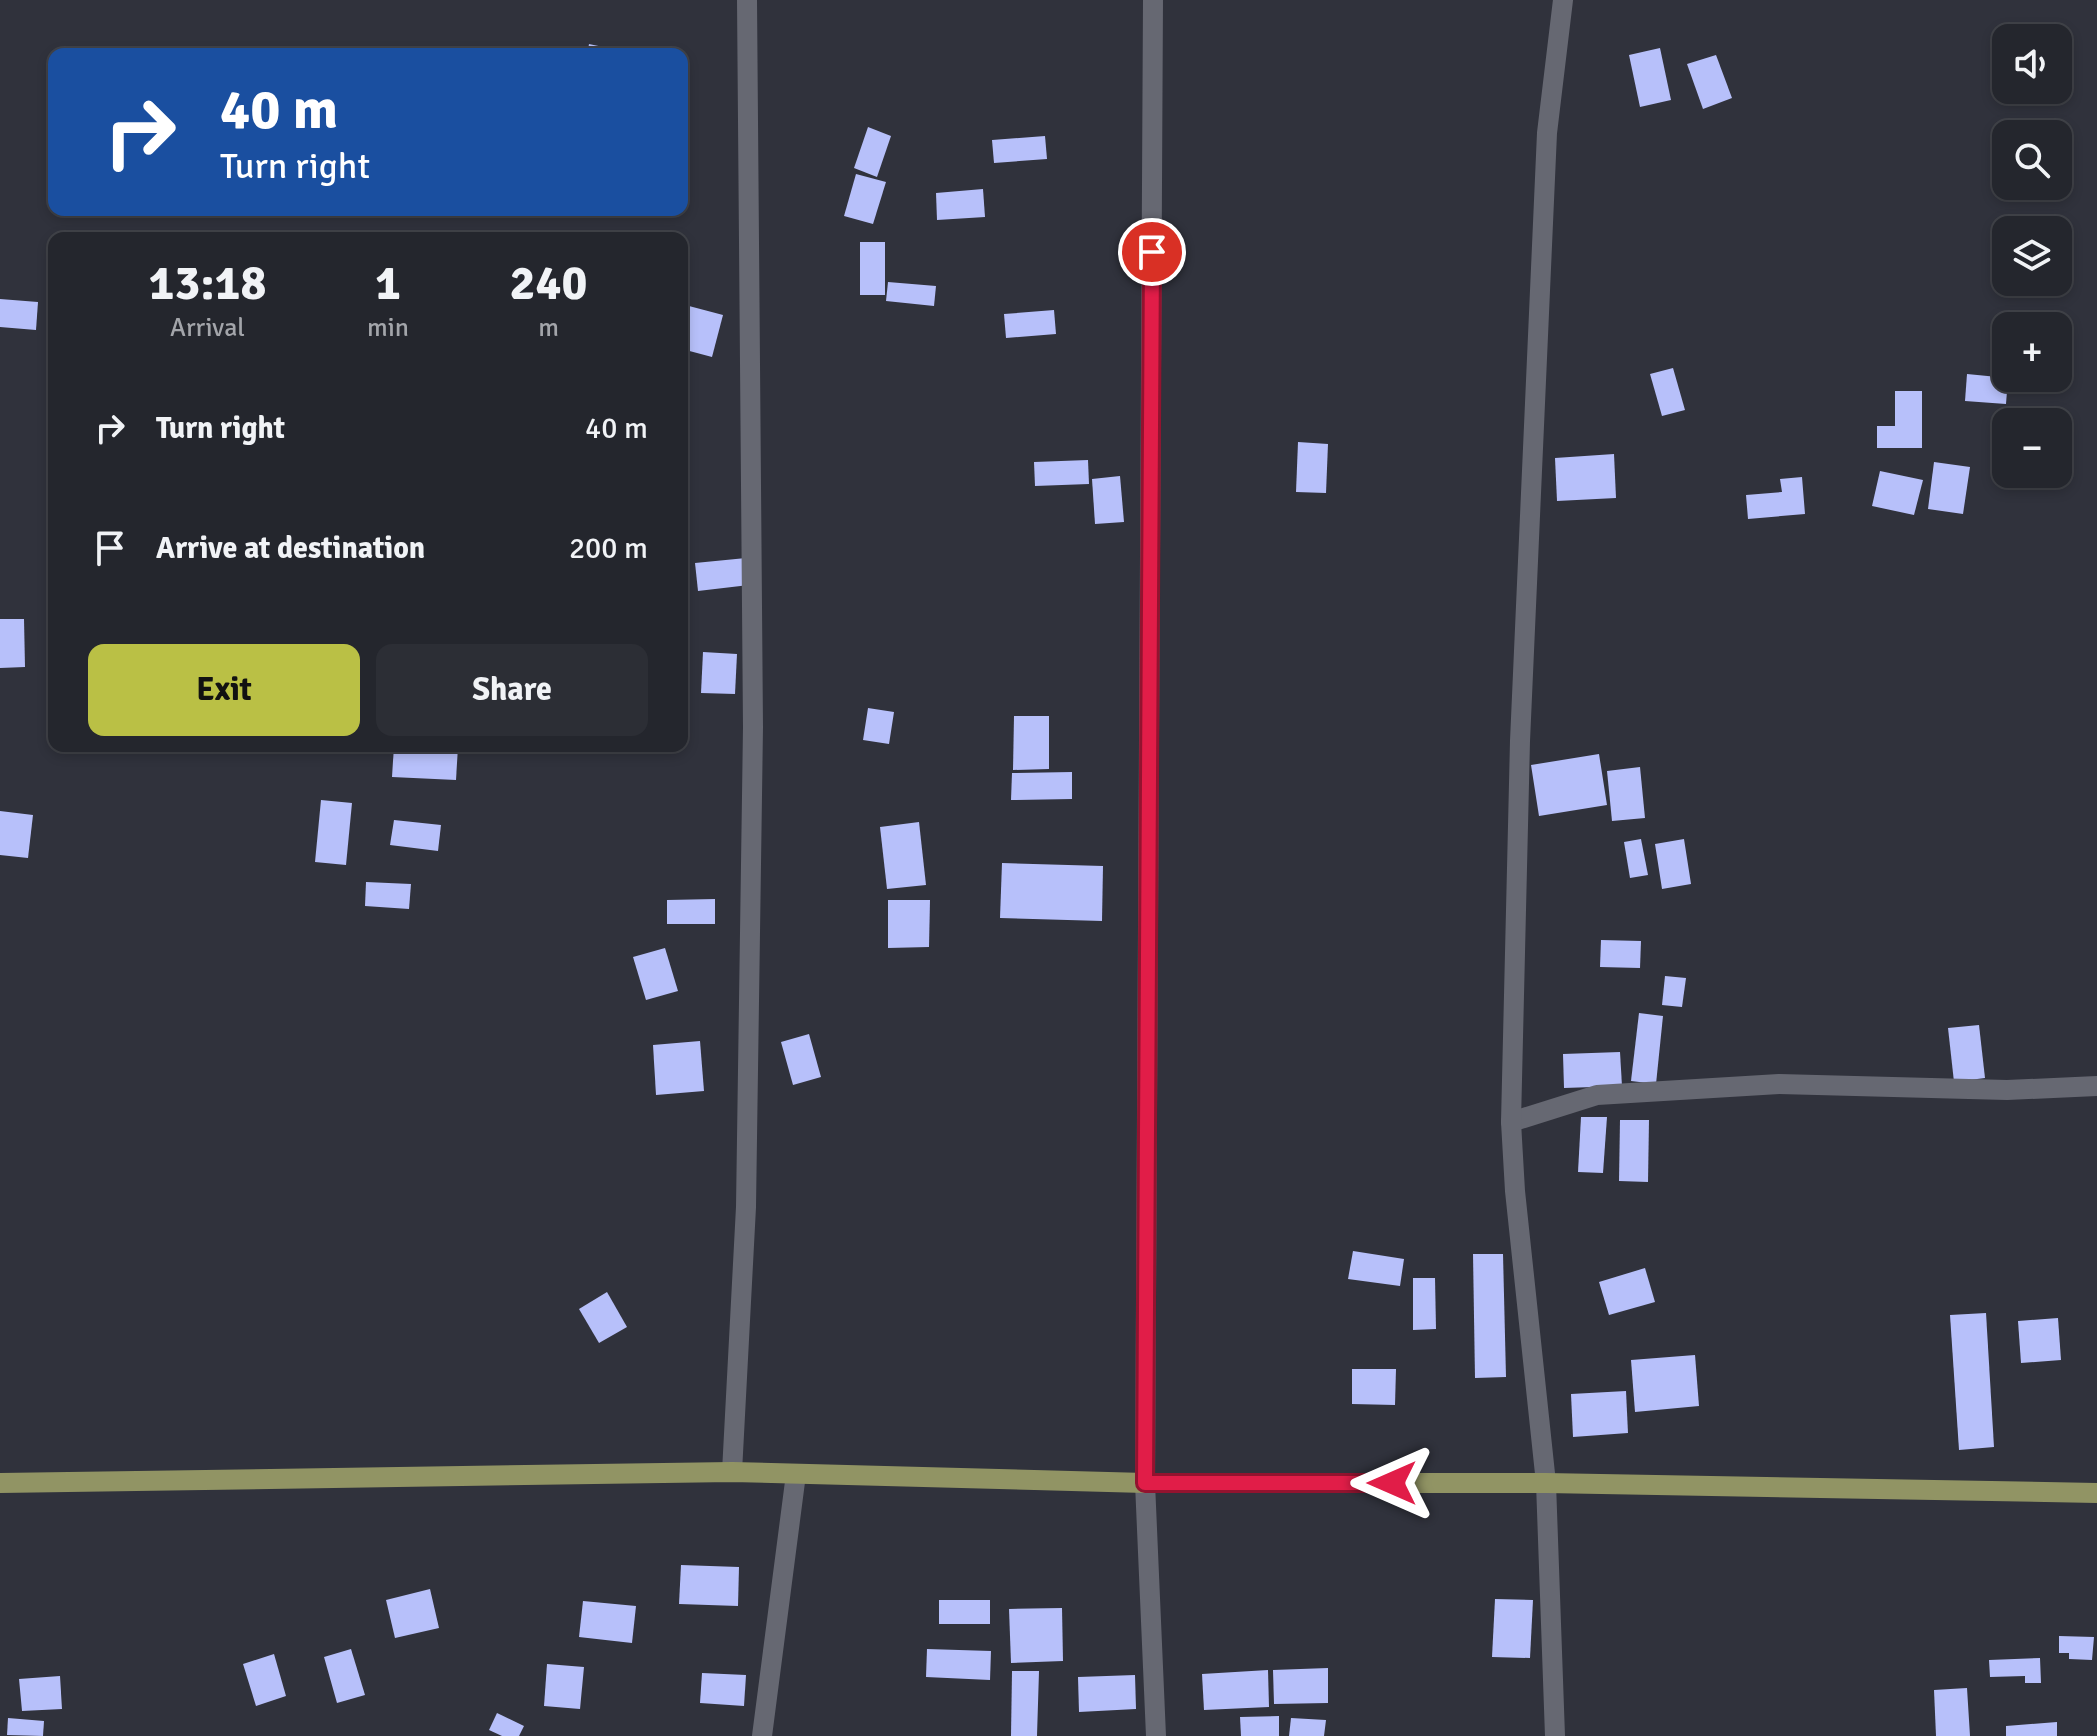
<!DOCTYPE html>
<html lang="en">
<head>
<meta charset="utf-8">
<style>
  body { margin:0; font-family:Signika,sans-serif; background:#2c2e35; color:#f1f3f6; height:100vh; display:flex; flex-direction:column; font-size:30px; white-space:nowrap }
  * { box-sizing:border-box; margin:0 }
  p { font-size:26px; color:#a3a5aa }
  .icon { flex:none; width:44px; height:44px; fill:none; stroke:currentColor; stroke-width:2; stroke-linecap:round; stroke-linejoin:round }
  .map { position:relative; flex:1; overflow:hidden }
  .side { position:absolute; left:48px; top:232px; width:640px; height:520px; display:flex; flex-direction:column; background:#24262d; border-radius:16px; box-shadow:0 4px 12px #0003,0 0 0 2px #414349 }
  .side>* { flex:none }
  .banner { position:absolute; left:48px; top:48px; width:640px; height:168px; border-radius:16px; box-shadow:0 4px 12px #0003,0 0 0 2px #414349; background:#1a4fa0; color:#fff; overflow:hidden }
  .controls { position:absolute; left:1992px; top:24px; display:grid; gap:16px }
  .controls a { display:grid; place-items:center; width:80px; height:80px; border-radius:16px; background:#24262d; box-shadow:0 4px 12px #0003,0 0 0 2px #414349; font-size:40px }
  .pin { position:absolute; display:grid; place-items:center; width:68px; height:68px; color:#fff; margin:-34px; border:4px solid #fff; border-radius:50%; box-shadow:0 2px 8px #0007 }
  .me { position:absolute; width:88px; margin:-44px; rotate:270deg; stroke-linejoin:round; filter:drop-shadow(0 0 6px #0008) }
  .turn { display:flex; align-items:center; gap:28px; height:168px; padding:0 40px; font-size:36px }
  .turn .icon { width:104px; height:104px; stroke-width:2.5 }
  .turn b { display:block; font-size:56px; line-height:68px }
  .eta { display:flex; justify-content:space-evenly; align-items:center; height:136px; text-align:center }
  .eta b { font-size:48px; font-weight:700; line-height:56px }
  .button { display:flex; gap:16px; margin-top:auto; padding:16px 40px }
  .button a { flex:1; height:92px; border-radius:16px; background:#bac045; color:#111; font-size:32px; font-weight:700; line-height:92px; text-align:center }
  .button a+a { background:#2c2e35; color:#f1f3f6 }
  ul { padding:0; list-style:none }
  li { display:flex; align-items:center; gap:24px; height:120px; padding:0 40px }
  li div { flex:1 }
  li b { display:block; font-size:30px }
  li em { font-style:normal }
  .map>svg:first-child { display:block }
  .building { fill:#b7c0fa }
  .lines { fill:none; stroke-linecap:round; stroke-linejoin:round }
  .minor { stroke:#666872; stroke-width:20 }
  .primary { stroke:#919464; stroke-width:20 }
  .route-casing { stroke:#92132f; stroke-width:20 }
  .route { stroke:#e11d48; stroke-width:14 }
</style>
</head>
<body>
<div class="map">
<svg width="2097" height="1736" viewBox="0 0 2097 1736">
  <rect width="100%" height="100%" fill="#30323c"/>
  <g class="building">
    <polygon points="589,44 622,51 621,54 587,54"/>
    <polygon points="1660,48 1671,100 1640,107 1629,55"/>
    <polygon points="1716,55 1732,98 1703,109 1687,64"/>
    <polygon points="868,127 891,136 877,177 854,168"/>
    <polygon points="1045,136 1047,159 994,163 992,140"/>
    <polygon points="856,174 886,182 873,224 844,216"/>
    <polygon points="983,189 985,217 937,220 936,193"/>
    <rect x="860" y="242" width="25" height="53"/>
    <polygon points="888,282 936,286 934,306 886,301"/>
    <polygon points="0,299 38,302 36,330 0,327"/>
    <polygon points="689,306 723,315 712,357 682,349 682,332"/>
    <polygon points="1054,310 1056,334 1006,338 1004,314"/>
    <polygon points="1673,368 1685,410 1662,416 1650,374"/>
    <polygon points="1967,374 2008,378 2006,404 1965,401"/>
    <polygon points="1895,391 1922,391 1922,448 1877,448 1877,426 1895,426"/>
    <polygon points="1298,442 1328,444 1326,493 1296,492"/>
    <polygon points="1614,454 1616,498 1557,501 1555,458"/>
    <polygon points="1088,460 1089,484 1035,486 1034,462"/>
    <polygon points="1934,462 1970,467 1963,514 1928,509"/>
    <polygon points="1880,471 1923,480 1914,515 1872,506"/>
    <polygon points="1120,476 1124,522 1095,524 1092,479"/>
    <polygon points="1802,477 1805,514 1748,519 1746,495 1782,492 1780,479"/>
    <polygon points="746,558 749,585 698,591 695,563"/>
    <polygon points="0,619 24,619 25,667 0,668"/>
    <polygon points="703,652 737,654 735,694 701,693"/>
    <polygon points="868,708 894,712 889,744 863,740"/>
    <polygon points="1014,716 1049,716 1049,769 1013,770"/>
    <polygon points="394,746 458,746 456,780 392,777"/>
    <polygon points="1599,754 1607,805 1539,816 1531,765"/>
    <polygon points="1640,767 1645,818 1612,821 1607,771"/>
    <polygon points="1072,772 1072,799 1011,800 1012,773"/>
    <polygon points="321,800 352,803 346,865 315,862"/>
    <polygon points="0,811 33,815 28,858 0,855"/>
    <polygon points="394,820 441,825 438,851 390,845"/>
    <polygon points="919,822 926,885 887,889 880,827"/>
    <polygon points="1641,839 1648,875 1630,878 1624,842"/>
    <polygon points="1684,839 1691,884 1662,889 1655,844"/>
    <polygon points="1002,863 1103,866 1102,921 1000,918"/>
    <polygon points="366,882 411,884 409,909 365,906"/>
    <polygon points="715,899 715,924 667,924 667,900"/>
    <polygon points="888,900 930,900 929,947 888,948"/>
    <polygon points="1601,940 1641,941 1640,968 1600,967"/>
    <polygon points="665,948 678,991 646,1000 633,957"/>
    <polygon points="1665,976 1686,978 1682,1007 1662,1005"/>
    <polygon points="1639,1013 1663,1016 1656,1084 1631,1081"/>
    <polygon points="1979,1025 1985,1078 1954,1082 1948,1028"/>
    <polygon points="809,1034 821,1077 793,1085 781,1042"/>
    <polygon points="700,1041 704,1091 656,1095 653,1045"/>
    <polygon points="1620,1052 1622,1086 1564,1088 1563,1054"/>
    <polygon points="1581,1117 1607,1117 1603,1173 1578,1172"/>
    <polygon points="1620,1120 1649,1120 1648,1182 1619,1181"/>
    <polygon points="1353,1251 1404,1259 1400,1286 1348,1279"/>
    <polygon points="1473,1254 1503,1254 1506,1377 1475,1378"/>
    <polygon points="1645,1268 1655,1302 1609,1315 1599,1282"/>
    <polygon points="1413,1278 1435,1278 1436,1329 1413,1330"/>
    <polygon points="607,1292 627,1327 599,1343 579,1309"/>
    <polygon points="1986,1313 1994,1447 1959,1450 1950,1315"/>
    <polygon points="2058,1318 2061,1360 2021,1363 2018,1321"/>
    <polygon points="1695,1355 1699,1406 1635,1412 1631,1360"/>
    <polygon points="1352,1369 1396,1369 1395,1405 1352,1404"/>
    <polygon points="1626,1391 1628,1433 1573,1437 1571,1394"/>
    <polygon points="681,1565 739,1567 738,1606 679,1604"/>
    <polygon points="430,1589 439,1628 395,1638 386,1600"/>
    <polygon points="1495,1599 1533,1600 1530,1658 1492,1657"/>
    <rect x="939" y="1600" width="51" height="24"/>
    <polygon points="583,1601 636,1606 632,1643 579,1637"/>
    <polygon points="1062,1608 1063,1661 1011,1663 1009,1609"/>
    <polygon points="2059,1636 2094,1637 2092,1660 2069,1659 2069,1653 2059,1653"/>
    <polygon points="351,1649 365,1695 337,1703 324,1657"/>
    <polygon points="927,1649 991,1651 990,1680 926,1677"/>
    <polygon points="274,1654 286,1696 256,1706 243,1664"/>
    <polygon points="2040,1658 2041,1683 2025,1683 2025,1676 1990,1677 1989,1660"/>
    <polygon points="547,1664 584,1667 580,1709 544,1706"/>
    <polygon points="1328,1668 1328,1703 1274,1704 1273,1670"/>
    <polygon points="1268,1670 1269,1707 1204,1710 1202,1674"/>
    <polygon points="1012,1671 1039,1671 1037,1736 1011,1736"/>
    <polygon points="702,1673 746,1675 744,1706 700,1703"/>
    <polygon points="1135,1675 1136,1709 1079,1712 1078,1677"/>
    <polygon points="60,1676 62,1709 22,1711 19,1679"/>
    <polygon points="1967,1688 1970,1736 1936,1736 1934,1690"/>
    <polygon points="497,1713 524,1726 519,1736 502,1736 489,1730"/>
    <polygon points="1279,1716 1279,1736 1241,1736 1240,1717"/>
    <polygon points="8,1718 44,1721 43,1736 7,1735"/>
    <polygon points="1291,1718 1326,1720 1324,1736 1289,1736"/>
    <polygon points="2057,1722 2057,1736 2006,1736 2006,1726"/>
  </g>
  <g class="lines">
    <g class="minor">
      <polyline points="1153,0 1145,1483 1156,1736"/>
      <polyline points="1511,1122 1597,1095 1779,1084 2007,1090 2097,1086"/>
      <polyline points="732,1472 746,1207 753,727 747,0"/>
      <polyline points="762,1736 796,1474"/>
      <polyline points="1555,1736 1546,1483 1515,1191 1511,1122 1520,741 1547,133 1563,0"/>
    </g>
    <polyline class="primary" points="0,1483 732,1472 1145,1483 1546,1483 2097,1493"/>
  </g>
  <g class="lines">
    <g class="route-casing">
      <polyline id="route" points="1152,252 1145,1483 1392,1483"/>
    </g>
    <use href="#route" class="route"/>
  </g>
</svg>
<div class="controls">
<a><svg class="icon" aria-label="sound" viewBox="0 0 24 24"><path d="M4 9h4l5-4v14l-5-4H4zM17 9q2 3 0 6"/></svg></a>
<a><svg class="icon" aria-label="search" viewBox="0 0 24 24"><circle cx="10" cy="10" r="6"/><path d="M15 15l6 6"/></svg></a>
<a><svg class="icon" aria-label="layers" viewBox="0 0 24 24"><path d="M12 4l9 5-9 5-9-5zM3 14l9 5 9-5"/></svg></a>
<a>+</a>
<a>−</a>
</div>
<div class="pin" style="left:1152px;top:252px;background:#d93025"><svg class="icon" aria-label="arrive" viewBox="0 0 24 24"><path d="M6 21V4h12l-3 4 3 4H6"/></svg></div>
<svg class="me" style="left:1392px;top:1483px" viewBox="-20 -20 40 40"><path d="M0-17L14 15 0 8-14 15z" fill="#e11d48" stroke="#fff" stroke-width="4"/></svg>
<div class="banner">
<div class="turn"><svg class="icon" aria-label="right" viewBox="0 0 24 24"><path d="M7 20v-9h11M14 6l5 5-5 5"/></svg><div><b>40 m</b>Turn right</div></div>
</div>
<section class="side">
<div class="eta">
<div><b>13:18</b><p>Arrival</p></div>
<div><b>1</b><p>min</p></div>
<div><b>240</b><p>m</p></div>
</div>
<ul>
<li><svg class="icon" aria-label="right" viewBox="0 0 24 24"><path d="M7 20v-9h11M14 6l5 5-5 5"/></svg><div><b>Turn right</b></div><em>40 m</em></li>
<li><svg class="icon" aria-label="arrive" viewBox="0 0 24 24"><path d="M6 21V4h12l-3 4 3 4H6"/></svg><div><b>Arrive at destination</b></div><em>200 m</em></li>
</ul>
<div class="button"><a>Exit</a><a>Share</a></div>
</section>
</div>
</body>
</html>
